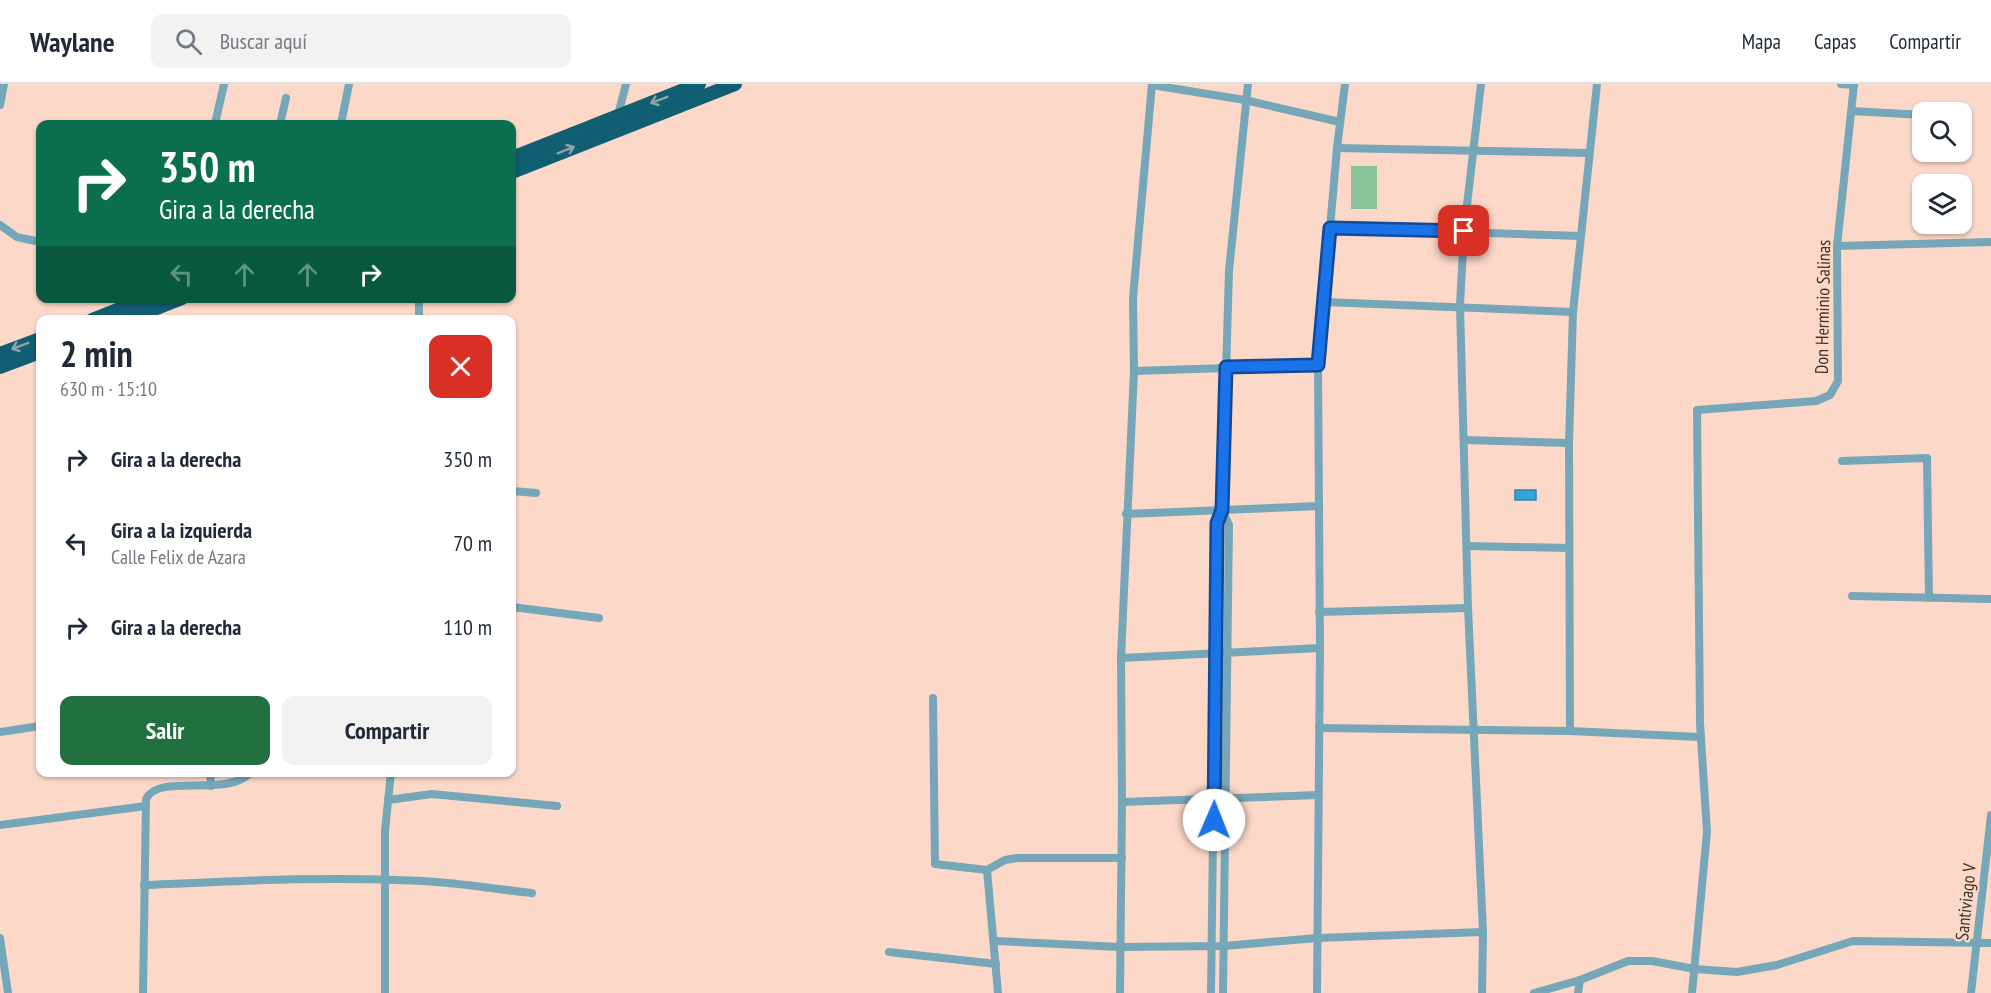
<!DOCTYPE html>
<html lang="es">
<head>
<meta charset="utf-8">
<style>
  body { margin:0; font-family:"PT Sans Narrow",sans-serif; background:#f2f2f3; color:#1f2937; height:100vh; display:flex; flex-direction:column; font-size:22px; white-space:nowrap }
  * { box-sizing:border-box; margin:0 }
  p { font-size:20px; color:#747a83 }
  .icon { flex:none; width:33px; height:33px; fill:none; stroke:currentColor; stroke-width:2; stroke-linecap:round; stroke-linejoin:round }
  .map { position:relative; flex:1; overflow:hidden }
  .side { position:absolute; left:36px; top:231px; width:480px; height:462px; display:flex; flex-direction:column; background:#fff; border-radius:12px; box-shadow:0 2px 4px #0004 }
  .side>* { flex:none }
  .top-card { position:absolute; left:36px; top:36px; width:480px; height:183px; border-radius:12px; box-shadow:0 2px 4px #0004; background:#0b6e4f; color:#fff; overflow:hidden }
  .controls { position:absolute; left:1912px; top:18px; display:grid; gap:12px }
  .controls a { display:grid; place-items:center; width:60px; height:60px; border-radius:12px; background:#fff; box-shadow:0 2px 4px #0004; font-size:30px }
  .pin { position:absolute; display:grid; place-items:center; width:51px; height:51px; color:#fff; margin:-26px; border-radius:12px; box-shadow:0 3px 9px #0006 }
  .me { position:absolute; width:66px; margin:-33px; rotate:1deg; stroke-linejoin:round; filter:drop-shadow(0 0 4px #0008) }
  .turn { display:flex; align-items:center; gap:21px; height:126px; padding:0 24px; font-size:27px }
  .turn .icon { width:78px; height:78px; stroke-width:2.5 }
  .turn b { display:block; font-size:42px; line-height:51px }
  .lanes { display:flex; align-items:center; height:57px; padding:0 24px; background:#0003; justify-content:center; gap:30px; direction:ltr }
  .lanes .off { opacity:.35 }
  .round { display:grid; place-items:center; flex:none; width:63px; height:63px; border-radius:12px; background:#f2f2f3 }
  .head { display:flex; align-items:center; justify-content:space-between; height:102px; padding:0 24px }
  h1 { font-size:36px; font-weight:600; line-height:45px }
  .action { display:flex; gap:12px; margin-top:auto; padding:12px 24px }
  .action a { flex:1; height:69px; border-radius:12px; background:#22703f; color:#fff; font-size:24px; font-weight:600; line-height:69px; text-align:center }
  .action a+a { background:#f2f2f3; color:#1f2937 }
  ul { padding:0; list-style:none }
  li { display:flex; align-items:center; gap:18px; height:84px; padding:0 24px }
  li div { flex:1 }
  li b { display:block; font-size:22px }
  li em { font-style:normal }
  header { display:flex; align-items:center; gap:36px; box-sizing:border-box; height:84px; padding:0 30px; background:#fff; border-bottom:2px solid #e0e1e3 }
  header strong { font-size:28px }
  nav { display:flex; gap:33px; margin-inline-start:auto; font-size:21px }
  .search { width:420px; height:54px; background:#f2f2f3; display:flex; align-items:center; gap:15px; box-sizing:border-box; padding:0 21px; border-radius:12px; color:#747a83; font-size:22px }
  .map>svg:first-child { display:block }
  .green { fill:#88c298 }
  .water { fill:url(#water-ripples); stroke:#3483a7; stroke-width:1.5 }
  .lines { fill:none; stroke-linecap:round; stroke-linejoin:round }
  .street { stroke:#76a7b8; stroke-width:8 }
  .highway { stroke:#115d72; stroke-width:14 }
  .oneway { stroke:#92a1a2 }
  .route-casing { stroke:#114b97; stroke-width:15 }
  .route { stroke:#1a73e8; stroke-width:10 }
  .labels { text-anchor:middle; stroke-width:4.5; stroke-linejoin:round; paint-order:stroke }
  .street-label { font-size:18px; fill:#3e302a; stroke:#fcd8c9 }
</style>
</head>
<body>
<header>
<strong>Waylane</strong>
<div class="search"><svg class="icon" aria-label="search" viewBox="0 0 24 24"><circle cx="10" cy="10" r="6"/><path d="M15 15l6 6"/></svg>Buscar aquí</div>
<nav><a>Mapa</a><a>Capas</a><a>Compartir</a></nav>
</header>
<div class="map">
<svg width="1991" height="909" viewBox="0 0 1991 909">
  <defs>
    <pattern id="water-ripples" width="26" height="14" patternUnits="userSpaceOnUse" patternTransform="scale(1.5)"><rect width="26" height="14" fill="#2fa7dc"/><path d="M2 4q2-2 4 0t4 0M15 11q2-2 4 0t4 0" fill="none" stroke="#2988b3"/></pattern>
  </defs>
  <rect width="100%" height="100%" fill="#fcd8c9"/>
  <rect class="green" x="1351" y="82" width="26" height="43"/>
  <rect class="water" x="1515" y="406" width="21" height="10"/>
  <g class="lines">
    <g class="street">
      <polyline points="1481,0 1464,147 1460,221 1468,524 1483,848 1482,909"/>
      <polyline points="1841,0 1854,1"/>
      <polyline points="1152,1 1245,16 1340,38"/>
      <polyline points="0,21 4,0"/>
      <polyline points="1852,27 1923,31"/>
      <polyline points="618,31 626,0"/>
      <polyline points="1962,33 1965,33"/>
      <polyline points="215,40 224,0"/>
      <polyline points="280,40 286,14"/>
      <polyline points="341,40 349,0"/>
      <polyline points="1337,64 1589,69"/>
      <polyline points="0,141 17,153 40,158"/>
      <polyline points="1330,144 1580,152"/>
      <polyline points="1837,162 1991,158"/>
      <polyline points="1324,218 1573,228"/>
      <polyline points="419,236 419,214"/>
      <polyline points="1134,287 1318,281"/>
      <polyline points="1464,356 1569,359"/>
      <polyline points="1842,377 1927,374 1929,514"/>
      <polyline points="512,407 536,409"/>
      <polyline points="1222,426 1229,187 1248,0"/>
      <polyline points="1126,430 1318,422"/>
      <polyline points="1467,462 1569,464"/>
      <polyline points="1852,512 1991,515"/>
      <polyline points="512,523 599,534"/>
      <polyline points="1319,528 1468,524"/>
      <polyline points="1121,574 1320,564"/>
      <polyline points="933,614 935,780 987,786 1005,776 1017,774 1122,774"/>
      <polyline points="1319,644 1570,647 1700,653"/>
      <polyline points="1570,647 1569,359 1573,228 1597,0"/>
      <polyline points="0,648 40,642"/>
      <polyline points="210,688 211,702"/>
      <polyline points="388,716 432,710 557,722"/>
      <polyline points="1122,718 1318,711"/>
      <polyline points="0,741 146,722"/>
      <polyline points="987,786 998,909"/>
      <path d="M144 801C237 797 330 792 423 797 459 799 496 805 532 809"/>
      <polyline points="0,854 8,909"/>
      <polyline points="995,857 1120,863 1224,862 1317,854 1483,848"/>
      <polyline points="889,868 996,880"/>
      <path d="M143 909 146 715C159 688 227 715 251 688"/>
      <polyline points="385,909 385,747 391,688"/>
      <polyline points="1120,909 1122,718 1121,574 1134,287 1133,214 1152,0"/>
      <polyline points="1211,909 1217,439 1222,426 1229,441 1223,909"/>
      <polyline points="1317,909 1320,564 1318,281 1337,64 1345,0"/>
      <polyline points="1534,909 1580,896 1628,877 1652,877 1695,885 1737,888 1777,881 1853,857 1991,859"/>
      <polyline points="1578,909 1580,896"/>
      <polyline points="1692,909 1707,748 1700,639 1697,326 1816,317 1830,311 1838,297 1837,162 1854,0"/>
      <polyline points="1971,909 1991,731"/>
    </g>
    <g class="highway">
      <polyline points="512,74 699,0"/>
      <polyline points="512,88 735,0"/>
      <polyline points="92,236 148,214"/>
      <polyline points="126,236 182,214"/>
      <polyline points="0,270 40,255"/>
      <polyline points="0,283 40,268"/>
    </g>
  </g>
  <defs><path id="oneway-shaft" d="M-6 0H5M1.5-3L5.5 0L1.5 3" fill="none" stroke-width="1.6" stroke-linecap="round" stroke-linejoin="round" transform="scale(1.5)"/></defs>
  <g class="oneway">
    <use href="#oneway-shaft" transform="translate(659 16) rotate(159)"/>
    <use href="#oneway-shaft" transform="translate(566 66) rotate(-22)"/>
    <use href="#oneway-shaft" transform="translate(20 262) rotate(159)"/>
  </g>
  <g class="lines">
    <g class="route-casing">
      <polyline id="route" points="1214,736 1217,439 1222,426 1226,283 1318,281 1330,144 1464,147"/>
    </g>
    <use href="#route" class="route"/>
  </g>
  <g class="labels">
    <g class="street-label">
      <text transform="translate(1823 223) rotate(-89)" y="6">Don Herminio Salinas</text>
      <text transform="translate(1966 818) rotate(-84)" y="6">Santiviago V</text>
    </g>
  </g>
</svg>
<div class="controls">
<a><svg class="icon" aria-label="search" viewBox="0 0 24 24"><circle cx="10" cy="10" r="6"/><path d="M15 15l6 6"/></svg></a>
<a><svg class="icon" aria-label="layers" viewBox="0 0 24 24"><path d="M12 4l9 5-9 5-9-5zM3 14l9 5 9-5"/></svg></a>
</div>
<div class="pin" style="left:1464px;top:147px;background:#d93025"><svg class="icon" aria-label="arrive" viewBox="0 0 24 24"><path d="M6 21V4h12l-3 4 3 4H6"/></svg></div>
<svg class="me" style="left:1214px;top:736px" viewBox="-20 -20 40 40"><circle r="19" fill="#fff"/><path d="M0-13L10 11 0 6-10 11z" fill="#1a73e8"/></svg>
<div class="top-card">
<div class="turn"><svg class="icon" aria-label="right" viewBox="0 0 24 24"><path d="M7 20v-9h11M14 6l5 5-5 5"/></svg><div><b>350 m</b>Gira a la derecha</div></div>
<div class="lanes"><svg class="icon off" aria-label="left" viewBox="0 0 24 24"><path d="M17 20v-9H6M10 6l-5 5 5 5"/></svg><svg class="icon off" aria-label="ahead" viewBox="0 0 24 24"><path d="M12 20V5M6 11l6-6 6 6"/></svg><svg class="icon off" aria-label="ahead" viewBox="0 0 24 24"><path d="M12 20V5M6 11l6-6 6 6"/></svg><svg class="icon" aria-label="right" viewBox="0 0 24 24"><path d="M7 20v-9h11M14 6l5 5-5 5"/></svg></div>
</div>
<section class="side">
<div class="head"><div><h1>2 min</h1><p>630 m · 15:10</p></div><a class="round" style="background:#d93025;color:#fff"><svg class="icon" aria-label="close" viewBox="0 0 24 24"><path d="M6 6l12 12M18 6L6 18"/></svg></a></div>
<ul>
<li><svg class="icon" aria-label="right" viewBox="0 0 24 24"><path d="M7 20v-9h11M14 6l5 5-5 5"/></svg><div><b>Gira a la derecha</b></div><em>350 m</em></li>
<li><svg class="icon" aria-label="left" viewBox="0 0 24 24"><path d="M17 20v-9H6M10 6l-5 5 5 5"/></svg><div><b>Gira a la izquierda</b><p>Calle Felix de Azara</p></div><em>70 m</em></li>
<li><svg class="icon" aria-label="right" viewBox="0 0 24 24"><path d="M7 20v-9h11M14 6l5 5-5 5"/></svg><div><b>Gira a la derecha</b></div><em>110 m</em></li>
</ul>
<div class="action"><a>Salir</a><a>Compartir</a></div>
</section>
</div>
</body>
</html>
